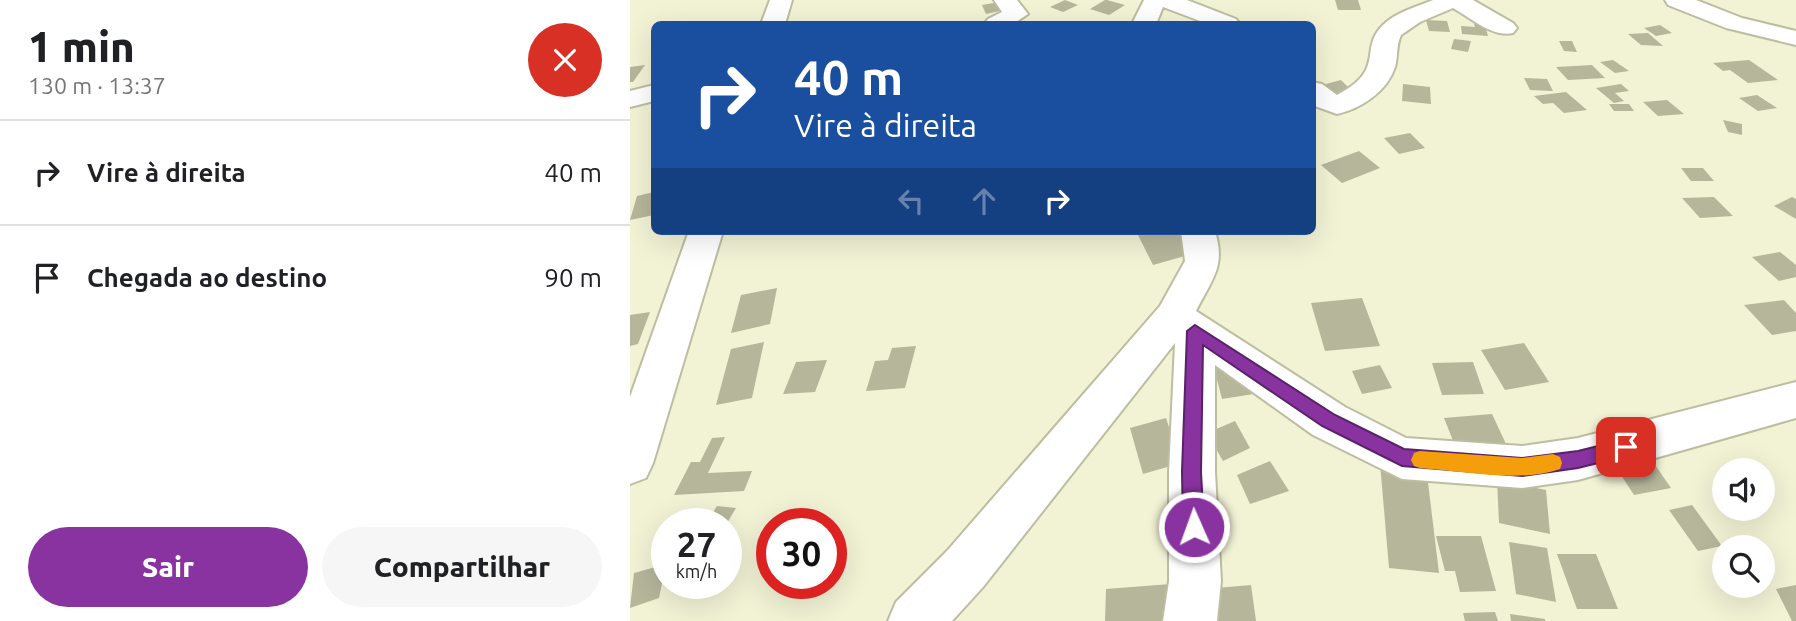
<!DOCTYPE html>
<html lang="pt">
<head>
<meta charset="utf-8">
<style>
  body { margin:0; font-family:Ubuntu,sans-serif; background:#f6f6f6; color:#202124; height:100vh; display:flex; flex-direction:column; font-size:26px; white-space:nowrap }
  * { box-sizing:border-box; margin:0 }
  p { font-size:23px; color:#757577 }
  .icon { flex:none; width:38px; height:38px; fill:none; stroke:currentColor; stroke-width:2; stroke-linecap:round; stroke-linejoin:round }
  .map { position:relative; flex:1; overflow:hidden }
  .panel { display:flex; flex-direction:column; background:#fff; width:630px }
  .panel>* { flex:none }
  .guide { position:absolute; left:21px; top:21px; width:665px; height:214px; border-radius:10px; box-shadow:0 7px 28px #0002; background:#1a4fa0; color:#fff; overflow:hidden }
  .controls { position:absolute; left:1082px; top:458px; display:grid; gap:14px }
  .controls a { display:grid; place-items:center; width:63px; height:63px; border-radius:50%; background:#fff; box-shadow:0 7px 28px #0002; font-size:35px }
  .speed { position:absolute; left:21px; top:508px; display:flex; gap:14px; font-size:35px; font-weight:700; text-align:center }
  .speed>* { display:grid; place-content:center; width:91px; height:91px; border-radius:50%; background:#fff; box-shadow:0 7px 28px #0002; line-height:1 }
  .speed small { font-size:18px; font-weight:400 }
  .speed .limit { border:10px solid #d22; background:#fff; color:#111 }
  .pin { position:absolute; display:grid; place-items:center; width:60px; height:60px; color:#fff; margin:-30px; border-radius:14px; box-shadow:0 4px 10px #0006 }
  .me { position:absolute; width:77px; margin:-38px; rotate:358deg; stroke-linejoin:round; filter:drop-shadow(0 0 5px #0008) }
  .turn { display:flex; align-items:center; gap:24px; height:147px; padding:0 28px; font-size:32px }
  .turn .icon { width:91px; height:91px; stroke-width:2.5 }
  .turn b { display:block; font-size:49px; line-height:60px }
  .lanes { display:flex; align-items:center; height:66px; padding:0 28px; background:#0003; justify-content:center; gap:35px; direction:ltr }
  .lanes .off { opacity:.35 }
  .round { display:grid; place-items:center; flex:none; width:74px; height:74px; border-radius:37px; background:#f6f6f6 }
  .summary { display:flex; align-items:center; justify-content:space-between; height:119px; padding:0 28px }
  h1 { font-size:42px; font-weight:800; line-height:52px }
  .cta { display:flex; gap:14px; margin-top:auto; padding:14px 28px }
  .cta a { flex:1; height:80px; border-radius:42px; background:#8833a0; color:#fff; font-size:28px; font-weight:800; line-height:80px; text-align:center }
  .cta a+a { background:#f6f6f6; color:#202124 }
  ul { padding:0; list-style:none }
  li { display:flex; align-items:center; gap:21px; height:105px; padding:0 28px; border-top:2px solid #e0e0e0 }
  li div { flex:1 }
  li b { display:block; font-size:26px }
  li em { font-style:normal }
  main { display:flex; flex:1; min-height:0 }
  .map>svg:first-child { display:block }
  .building { fill:#b5b69a }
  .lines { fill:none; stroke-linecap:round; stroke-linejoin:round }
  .minor-casing { stroke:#bdbda1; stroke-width:4 }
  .minor { fill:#fff; fill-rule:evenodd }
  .route { fill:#8833a0; stroke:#582168; stroke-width:2 }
  .slow { fill:#f59e0b }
</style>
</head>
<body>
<main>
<section class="panel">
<div class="summary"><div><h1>1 min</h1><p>130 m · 13:37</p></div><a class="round" style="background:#d93025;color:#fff"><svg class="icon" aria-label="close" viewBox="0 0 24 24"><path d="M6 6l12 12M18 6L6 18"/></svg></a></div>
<ul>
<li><svg class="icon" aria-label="right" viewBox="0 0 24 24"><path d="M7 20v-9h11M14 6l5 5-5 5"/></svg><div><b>Vire à direita</b></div><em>40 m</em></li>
<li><svg class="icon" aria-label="arrive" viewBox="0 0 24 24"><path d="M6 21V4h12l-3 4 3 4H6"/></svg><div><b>Chegada ao destino</b></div><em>90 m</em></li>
</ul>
<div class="cta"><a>Sair</a><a>Compartilhar</a></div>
</section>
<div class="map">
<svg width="1166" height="621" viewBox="0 0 1166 621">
  <rect width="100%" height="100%" fill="#f2f3d5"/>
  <g class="building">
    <polygon points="435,0 448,5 433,12 420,7"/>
    <polygon points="475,0 477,0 495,5 479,15 460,9"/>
    <polygon points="705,0 728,0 731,10 708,10"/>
    <polygon points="369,2 374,10 356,14 352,5"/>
    <polygon points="796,20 817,21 820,32 799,31"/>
    <polygon points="844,24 855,25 858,36 832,34 831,26 845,27"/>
    <polygon points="1030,25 1042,33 1026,36 1014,28"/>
    <polygon points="1018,33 1033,46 1011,45 998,34"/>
    <polygon points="824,39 841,41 838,52 821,49"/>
    <polygon points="929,41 942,41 947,52 934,51"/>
    <polygon points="983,60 999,71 985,73 970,62"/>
    <polygon points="1119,60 1148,80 1118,83 1100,70 1093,71 1083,63"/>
    <polygon points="15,65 3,82 0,82 0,67"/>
    <polygon points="962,65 975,78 938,80 926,67"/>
    <polygon points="894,78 917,79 923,91 900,90"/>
    <polygon points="711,80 722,91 704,96 692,85"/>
    <polygon points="773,84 800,87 801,104 772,101"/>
    <polygon points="991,84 999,91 985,93 994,101 984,103 966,88"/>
    <polygon points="936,92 957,110 934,113 923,103 913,104 904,96"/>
    <polygon points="1127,95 1147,108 1128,111 1109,98"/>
    <polygon points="1037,100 1054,114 1028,116 1013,102"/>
    <polygon points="979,104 999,104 1004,111 984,111"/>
    <polygon points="1093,120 1112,124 1112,135 1098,132"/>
    <polygon points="780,133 795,148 769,154 754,138"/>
    <polygon points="729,151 750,168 712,183 691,165"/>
    <polygon points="1051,168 1073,168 1084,181 1061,181"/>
    <polygon points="24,192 24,215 0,220 7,196"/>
    <polygon points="1084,197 1103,216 1070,218 1052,198"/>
    <polygon points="1162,197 1166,199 1166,219 1144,206"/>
    <polygon points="506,231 557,231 569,252 523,265"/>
    <polygon points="1150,252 1166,265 1166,277 1149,281 1122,257"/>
    <polygon points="147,288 140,324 101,333 111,295"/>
    <polygon points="732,298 750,346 695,351 681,303"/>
    <polygon points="1154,300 1166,313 1166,331 1142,335 1114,305"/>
    <polygon points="20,312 8,344 0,346 0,315"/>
    <polygon points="134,342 122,398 86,405 101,349"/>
    <polygon points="894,343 919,382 875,390 851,350"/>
    <polygon points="286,346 275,388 236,391 245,361 258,360 262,348"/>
    <polygon points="197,360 185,392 153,394 166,362"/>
    <polygon points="843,362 854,394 812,395 802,363"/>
    <polygon points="750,365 762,388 732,394 722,371"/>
    <polygon points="584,368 624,372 630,393 592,399"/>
    <polygon points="862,414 876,444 826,448 814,418"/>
    <polygon points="536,418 551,463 513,474 500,428"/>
    <polygon points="605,421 620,448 593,461 577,433"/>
    <polygon points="95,437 78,473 122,471 114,491 44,495 61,462 70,462 82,438"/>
    <polygon points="640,461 659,491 620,504 607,475"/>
    <polygon points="1023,462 1041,488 1004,495 987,469"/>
    <polygon points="750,463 796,466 809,573 759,568"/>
    <polygon points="867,480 916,490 920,534 869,523"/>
    <polygon points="1062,505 1092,546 1068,551 1039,510"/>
    <polygon points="87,506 106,508 97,523 76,523"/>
    <polygon points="806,536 851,536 866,591 830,592 825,571 815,571"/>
    <polygon points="879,542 917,548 926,602 886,594"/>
    <polygon points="927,554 966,554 988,609 947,609"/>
    <polygon points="36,564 29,598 0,608 4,573"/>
    <polygon points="541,584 542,621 475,621 476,589"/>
    <polygon points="621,585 626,621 588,621 586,588"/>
    <polygon points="1166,585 1166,621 1162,621 1146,589"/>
    <polygon points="865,612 868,621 835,621 833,613"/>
    <polygon points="880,614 915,619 915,621 881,621"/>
  </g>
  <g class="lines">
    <g class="minor-casing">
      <g id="minor">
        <polygon points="140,0 162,0 155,24 131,24"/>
        <polygon points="364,0 387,0 398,14 383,24 354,24 358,19 372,12"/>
        <polygon points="514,0 557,0 606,19 610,24 578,24 533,7 526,24 502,24"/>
        <path d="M803 0H843L883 23 887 28 883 33C863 38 841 18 823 8L790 22 771 35C766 46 768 57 765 67 757 92 730 109 707 114L682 105V82L692 84 707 95C757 69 728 50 753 25 766 12 787 7 803 0Z"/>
        <polygon points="1035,0 1066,0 1112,18 1166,31 1166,45 1096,28 1038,5"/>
        <polygon points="24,85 24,101 0,107 0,91"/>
        <polygon points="59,231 93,231 23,463 16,478 0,484 0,397"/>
        <path d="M551 231H585C596 267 582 279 566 311L715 407 776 438 892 446 948 438 1166 382V418L948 480 892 488 772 479 683 435 585 365V472L591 581 587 621H533L539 581V472L545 343 353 587 322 621H258L266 602 317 551 530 306 555 261Z"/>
      </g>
    </g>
    <use href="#minor" class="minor"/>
  </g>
  <polygon class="route" points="565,325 705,415 774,449 892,458 948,451 996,439 1003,441 1006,447 1003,453 996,456 948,468 892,476 772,466 692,426 573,345 571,472 574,527 571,534 564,537 556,534 553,527 552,472 557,331"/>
  <path class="slow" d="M790 451 892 458 923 454 930 457 932 463 930 469C891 483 832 471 790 468L784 466 781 460 784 453Z"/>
</svg>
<div class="controls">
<a><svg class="icon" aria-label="sound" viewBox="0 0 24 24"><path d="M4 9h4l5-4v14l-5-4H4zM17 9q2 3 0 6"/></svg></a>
<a><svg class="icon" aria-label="search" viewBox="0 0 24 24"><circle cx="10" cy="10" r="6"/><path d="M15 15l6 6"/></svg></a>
</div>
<div class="speed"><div>27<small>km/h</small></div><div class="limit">30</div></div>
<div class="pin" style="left:996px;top:447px;background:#d93025"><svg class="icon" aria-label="arrive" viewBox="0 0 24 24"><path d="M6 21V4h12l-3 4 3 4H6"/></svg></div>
<svg class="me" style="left:564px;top:527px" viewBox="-20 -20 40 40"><circle r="17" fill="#8833a0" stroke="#fff" stroke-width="3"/><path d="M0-11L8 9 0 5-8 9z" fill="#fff"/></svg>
<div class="guide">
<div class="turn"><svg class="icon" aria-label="right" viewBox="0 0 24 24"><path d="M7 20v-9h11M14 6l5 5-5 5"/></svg><div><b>40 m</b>Vire à direita</div></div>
<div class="lanes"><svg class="icon off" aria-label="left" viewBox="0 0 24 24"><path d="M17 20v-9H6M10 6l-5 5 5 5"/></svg><svg class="icon off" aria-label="ahead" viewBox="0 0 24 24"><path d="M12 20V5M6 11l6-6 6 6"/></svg><svg class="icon" aria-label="right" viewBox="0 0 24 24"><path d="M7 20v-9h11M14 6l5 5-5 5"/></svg></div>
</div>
</div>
</main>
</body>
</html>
